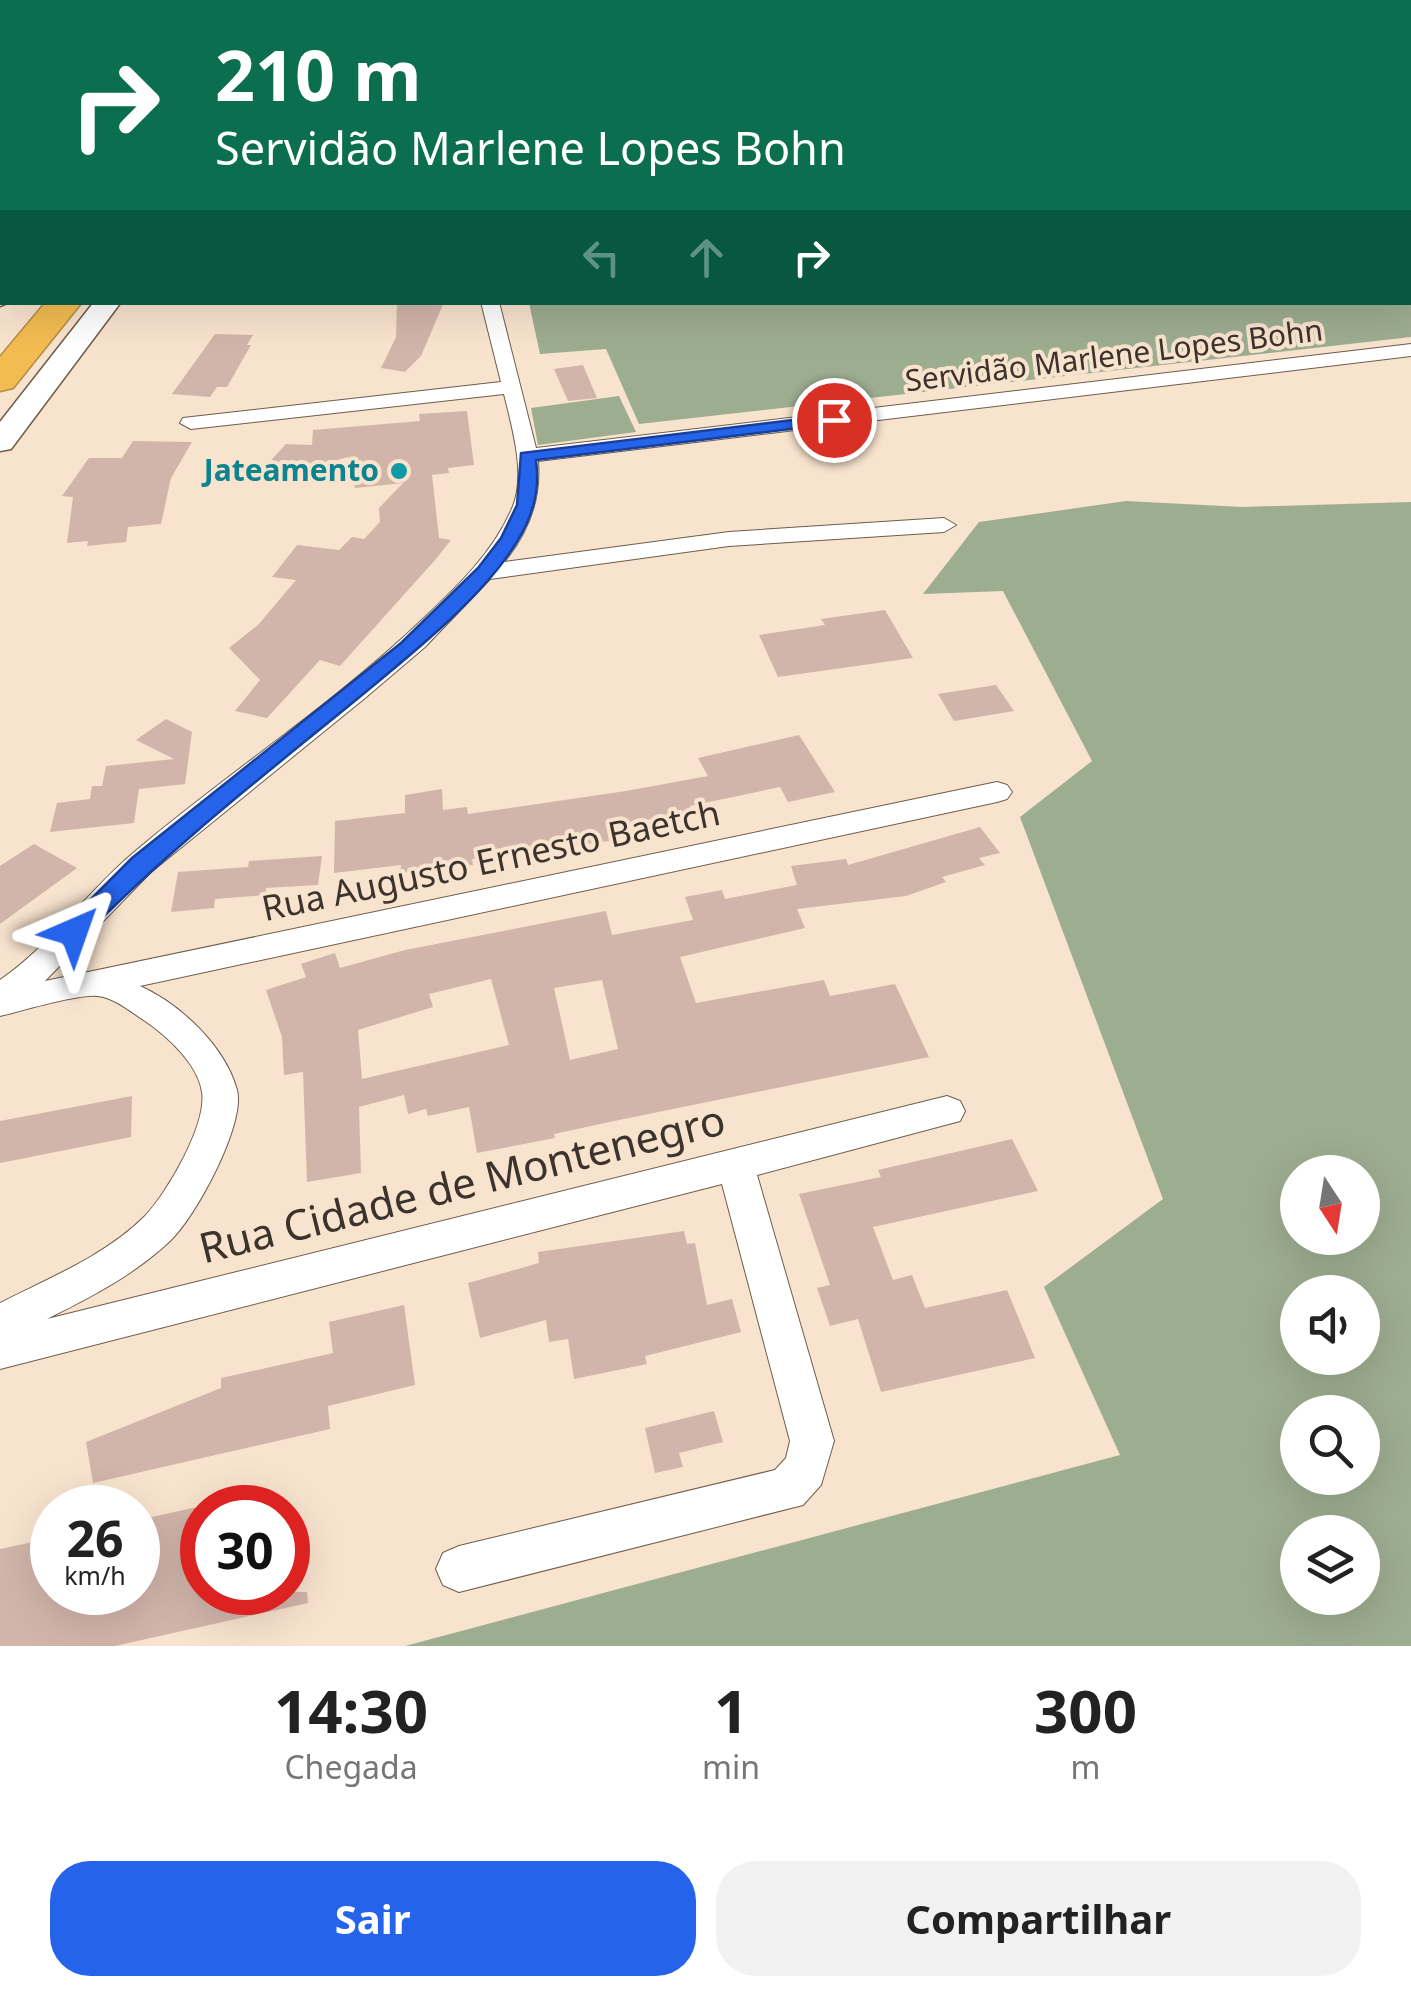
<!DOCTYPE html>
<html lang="pt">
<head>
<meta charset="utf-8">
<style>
  body { margin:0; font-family:"Noto Sans",sans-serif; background:#f2f2f2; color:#222; height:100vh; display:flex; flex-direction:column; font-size:38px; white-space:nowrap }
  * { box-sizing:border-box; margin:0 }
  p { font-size:32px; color:#767676 }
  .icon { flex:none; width:55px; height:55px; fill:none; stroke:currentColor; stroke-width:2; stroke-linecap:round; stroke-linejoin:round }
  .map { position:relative; height:1646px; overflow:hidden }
  .sheet { display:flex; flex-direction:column; background:#fff; flex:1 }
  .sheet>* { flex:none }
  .top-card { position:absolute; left:0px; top:0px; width:1412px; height:305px; box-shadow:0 10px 40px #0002; background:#0b6e4f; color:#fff; overflow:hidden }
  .needle { width:65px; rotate:168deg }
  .controls { position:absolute; left:1280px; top:1155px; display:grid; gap:20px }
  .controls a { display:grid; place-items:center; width:100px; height:100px; border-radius:50%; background:#fff; box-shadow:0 10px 40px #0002; font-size:50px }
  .speed { position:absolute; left:30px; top:1485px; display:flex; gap:20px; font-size:50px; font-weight:700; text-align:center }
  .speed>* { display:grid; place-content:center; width:130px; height:130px; border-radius:50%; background:#fff; box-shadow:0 10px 40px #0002; line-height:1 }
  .speed small { font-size:25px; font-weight:400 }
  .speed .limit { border:15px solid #d22; background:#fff; color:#111 }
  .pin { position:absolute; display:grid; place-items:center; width:85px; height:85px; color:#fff; margin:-42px; border:5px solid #fff; border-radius:50%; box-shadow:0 2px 10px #0007 }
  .me { position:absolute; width:110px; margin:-55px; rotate:43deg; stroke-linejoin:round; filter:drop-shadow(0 0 8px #0008) }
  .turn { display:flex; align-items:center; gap:35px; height:210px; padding:0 50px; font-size:45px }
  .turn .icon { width:130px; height:130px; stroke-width:2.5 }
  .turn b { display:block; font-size:70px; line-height:85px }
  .lanes { display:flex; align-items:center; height:95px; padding:0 50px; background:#0003; justify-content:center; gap:50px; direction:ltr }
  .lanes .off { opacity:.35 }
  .eta { display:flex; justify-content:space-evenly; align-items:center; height:170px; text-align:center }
  .eta b { font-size:60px; font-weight:700; line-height:70px }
  .primary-button { display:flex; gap:20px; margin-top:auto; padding:20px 50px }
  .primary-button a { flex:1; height:115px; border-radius:40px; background:#2563eb; color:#fff; font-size:40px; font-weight:700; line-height:115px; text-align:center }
  .primary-button a+a { background:#f2f2f2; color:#222 }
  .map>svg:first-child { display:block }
  .forest { fill:#9dad90; fill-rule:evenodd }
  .building { fill:#d1b5aa; fill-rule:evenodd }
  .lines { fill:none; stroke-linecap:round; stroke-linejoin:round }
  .service-casing { stroke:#6e5d4a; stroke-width:3 }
  .minor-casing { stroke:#6e5d4a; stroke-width:2 }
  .secondary-casing { stroke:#6e5d4a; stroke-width:3 }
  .motorway-casing { stroke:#b38c44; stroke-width:3 }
  .service { fill:#fff; fill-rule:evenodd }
  .minor { fill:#fff; fill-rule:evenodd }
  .secondary { fill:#fff; fill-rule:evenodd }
  .motorway { fill:#f3bc51; fill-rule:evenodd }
  .route { fill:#2563eb; stroke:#184099; stroke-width:2.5 }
  .culture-dot { fill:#0f9aa8; stroke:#f8e3ce; stroke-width:4 }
  .labels { text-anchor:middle; stroke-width:8; stroke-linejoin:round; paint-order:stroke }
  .far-street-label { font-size:30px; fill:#3c342c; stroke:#f8e3ce }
  .far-culture-label { font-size:30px; font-weight:bold; fill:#0d838f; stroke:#f8e3ce; text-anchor:end }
  .street-label { font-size:35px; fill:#3c342c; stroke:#f8e3ce }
  .near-street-label { font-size:42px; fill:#3c342c; stroke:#f8e3ce }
</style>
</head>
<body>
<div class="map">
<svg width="1411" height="1646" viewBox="0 0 1411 1646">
  <rect width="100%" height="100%" fill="#f8e3ce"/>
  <g class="forest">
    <polygon points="1411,162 1411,337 639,424 606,349 540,354 529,303 1410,302"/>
    <polygon points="619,396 636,432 538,445 531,408"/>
    <path d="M1126 501 1242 507 1411 502V1646H405L1120 1455 1044 1287 1163 1199 1020 817 1092 761 1003 591 923 594 979 522ZM1362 1172V1238H1298V1172ZM1362 1292V1358H1298V1292ZM1298 1412H1362V1478H1298ZM1298 1532H1362V1598H1298Z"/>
  </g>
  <g class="building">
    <polygon points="397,302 444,302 421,356 405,372 381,368 396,337"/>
    <polygon points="215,334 253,335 247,345 251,345 227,387 217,387 210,397 172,394"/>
    <polygon points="583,365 597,398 568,401 554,369"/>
    <polygon points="467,411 474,465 448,468 449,473 432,475 439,538 451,540 435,560 340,666 320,660 267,718 235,711 260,680 229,648 259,624 296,580 272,577 297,545 339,550 352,537 364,539 380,522 379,508 403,483 355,488 348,457 292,473 262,470 286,444 312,445 313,430 420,421 419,414"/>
    <polygon points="133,441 192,442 171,478 161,524 128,527 126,542 87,546 88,541 67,543 73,497 62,496 89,458 122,458"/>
    <polygon points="885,610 913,658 778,677 759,635 825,625 821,619"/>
    <polygon points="996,685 1014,711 954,721 938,694"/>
    <polygon points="166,719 192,732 185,784 139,789 134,823 50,832 57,803 90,799 92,786 102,786 106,766 174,759 136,740"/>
    <polygon points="799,735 835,792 788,802 780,787 690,806 692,811 678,816 620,823 623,835 609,837 610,841 472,859 473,865 400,873 401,865 334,873 335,821 405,813 405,795 442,789 443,810 467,807 468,814 626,791 708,776 698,758"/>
    <path d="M980 827 1000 853 979 858 985 865 942 877 946 882 906 896 797 909 805 928 680 957 696 1003 824 980 830 996 895 984 929 1057 619 1120 554 1134 555 1138 477 1153 469 1107 428 1116 426 1109 408 1114 404 1095 359 1107 361 1173 307 1182 303 1072 284 1075 282 1037 266 990 306 977 301 964 335 953 340 968 405 950 606 911 612 935 693 920 685 897 722 890 725 899 797 885 791 866 846 859 848 865ZM491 979 509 1045 362 1079 358 1030 433 1007 429 994ZM602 980 618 1049 570 1060 554 988Z"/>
    <polygon points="34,844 77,868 0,924 0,866"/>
    <polygon points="322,856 318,885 266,888 266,895 215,899 214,908 171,912 178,872 248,867 249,861"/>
    <polygon points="132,1096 131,1137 0,1163 0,1121"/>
    <polygon points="1012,1139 1038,1191 873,1227 893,1280 912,1275 925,1308 1007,1290 1035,1358 881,1392 858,1319 830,1326 817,1288 830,1285 799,1194 881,1177 878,1170"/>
    <polygon points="684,1231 687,1244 695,1243 707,1305 732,1299 741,1332 645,1356 647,1364 574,1379 568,1339 549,1342 546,1320 480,1338 468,1283 539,1263 538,1252"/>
    <polygon points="404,1305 415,1385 328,1406 330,1429 93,1483 86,1442 221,1388 221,1378 333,1353 329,1322"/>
    <polygon points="714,1411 723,1442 679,1453 683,1467 655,1473 645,1428"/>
    <polygon points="202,1506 202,1592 307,1592 308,1603 115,1646 0,1646 0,1549 52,1538 52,1592 138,1592 138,1520"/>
  </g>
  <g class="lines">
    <g class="service-casing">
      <rect id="service" x="1410" y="112" width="1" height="5"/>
    </g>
    <g class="minor-casing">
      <g id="minor">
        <rect x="1410" y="39" width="1" height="8"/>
        <rect x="0" y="143" width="2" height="10"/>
        <path d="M481 302H499L536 448 1411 344V356L538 461C541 500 529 532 504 562L729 532 944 518 956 525 944 532 729 546 490 579 425 647 365 698 151 872 45 981 997 782 1007 785 1012 792 1007 799 997 802 140 986C180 1004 225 1046 237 1090 246 1124 195 1218 170 1241 134 1275 91 1297 47 1319L947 1096 960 1101 965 1111 960 1121 757 1175 834 1441 821 1485 803 1505 459 1592 443 1585 436 1569 443 1553 459 1546 775 1470 786 1458 790 1441 722 1184 0 1369V1303C49 1278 105 1256 145 1216 167 1193 207 1125 202 1092 198 1064 167 1036 145 1021 131 1012 115 998 98 996 81 993 21 1011 0 1016V980C51 945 86 893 132 854 227 773 333 705 423 619 458 586 494 552 513 506 526 474 512 427 504 394L191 429 180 423 183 418 501 382Z"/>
      </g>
    </g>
    <g class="secondary-casing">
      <g id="secondary">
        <polygon points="206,0 224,0 224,2 207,2"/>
        <polygon points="277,0 295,0 295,2 278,2"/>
        <polygon points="2,287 2,302 10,302 0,306"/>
        <polygon points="94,302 121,302 11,449 0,451 0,422"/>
      </g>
    </g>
    <g class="motorway-casing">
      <g id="motorway">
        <rect x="231" y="0" width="22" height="2"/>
        <polygon points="46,302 82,302 13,388 0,391 0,357"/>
      </g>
    </g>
    <use href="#service" class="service"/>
    <use href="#minor" class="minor"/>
    <use href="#secondary" class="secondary"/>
    <use href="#motorway" class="motorway"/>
  </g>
  <path class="route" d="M834 415 840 416V423L536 460C540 488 533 516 518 540 483 599 404 660 351 704 259 779 166 852 82 938H65L61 932 65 925 132 858 401 643 478 568 501 538 517 505 521 453Z"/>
  <circle class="culture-dot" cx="399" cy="471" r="10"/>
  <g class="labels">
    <g class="far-street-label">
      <text transform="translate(1114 356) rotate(-7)" y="10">Servidão Marlene Lopes Bohn</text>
    </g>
    <g class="far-culture-label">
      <text x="379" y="481">Jateamento</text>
    </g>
    <g class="street-label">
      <text transform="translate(491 861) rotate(-12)" y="12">Rua Augusto Ernesto Baetch</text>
    </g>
    <g class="near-street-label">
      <text transform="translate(462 1184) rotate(-14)" y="15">Rua Cidade de Montenegro</text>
    </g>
  </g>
</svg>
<div class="controls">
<a><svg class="needle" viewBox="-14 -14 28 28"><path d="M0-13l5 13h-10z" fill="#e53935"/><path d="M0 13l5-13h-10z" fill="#767676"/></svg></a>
<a><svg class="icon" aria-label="sound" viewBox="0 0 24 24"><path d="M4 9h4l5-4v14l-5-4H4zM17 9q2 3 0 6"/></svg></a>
<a><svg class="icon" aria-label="search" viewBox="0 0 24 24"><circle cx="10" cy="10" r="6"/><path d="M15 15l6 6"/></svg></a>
<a><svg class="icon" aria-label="layers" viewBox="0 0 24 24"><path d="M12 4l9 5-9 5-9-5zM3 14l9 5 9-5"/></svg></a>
</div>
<div class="speed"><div>26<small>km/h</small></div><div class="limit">30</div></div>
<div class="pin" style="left:834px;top:420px;background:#d93025"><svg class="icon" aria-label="arrive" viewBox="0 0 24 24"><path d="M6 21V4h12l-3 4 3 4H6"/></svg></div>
<svg class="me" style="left:74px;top:932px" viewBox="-20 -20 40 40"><path d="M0-17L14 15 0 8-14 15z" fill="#2563eb" stroke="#fff" stroke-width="4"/></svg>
<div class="top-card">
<div class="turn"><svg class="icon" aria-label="right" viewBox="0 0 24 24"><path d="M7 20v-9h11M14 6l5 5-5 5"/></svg><div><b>210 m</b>Servidão Marlene Lopes Bohn</div></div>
<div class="lanes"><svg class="icon off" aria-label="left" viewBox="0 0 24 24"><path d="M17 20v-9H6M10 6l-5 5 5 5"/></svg><svg class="icon off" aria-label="ahead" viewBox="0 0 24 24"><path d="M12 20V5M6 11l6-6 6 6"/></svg><svg class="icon" aria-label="right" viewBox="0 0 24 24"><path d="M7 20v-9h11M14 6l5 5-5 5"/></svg></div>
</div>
</div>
<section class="sheet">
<div class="eta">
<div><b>14:30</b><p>Chegada</p></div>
<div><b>1</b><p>min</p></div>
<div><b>300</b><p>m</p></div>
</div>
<div class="primary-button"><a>Sair</a><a>Compartilhar</a></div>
</section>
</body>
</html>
